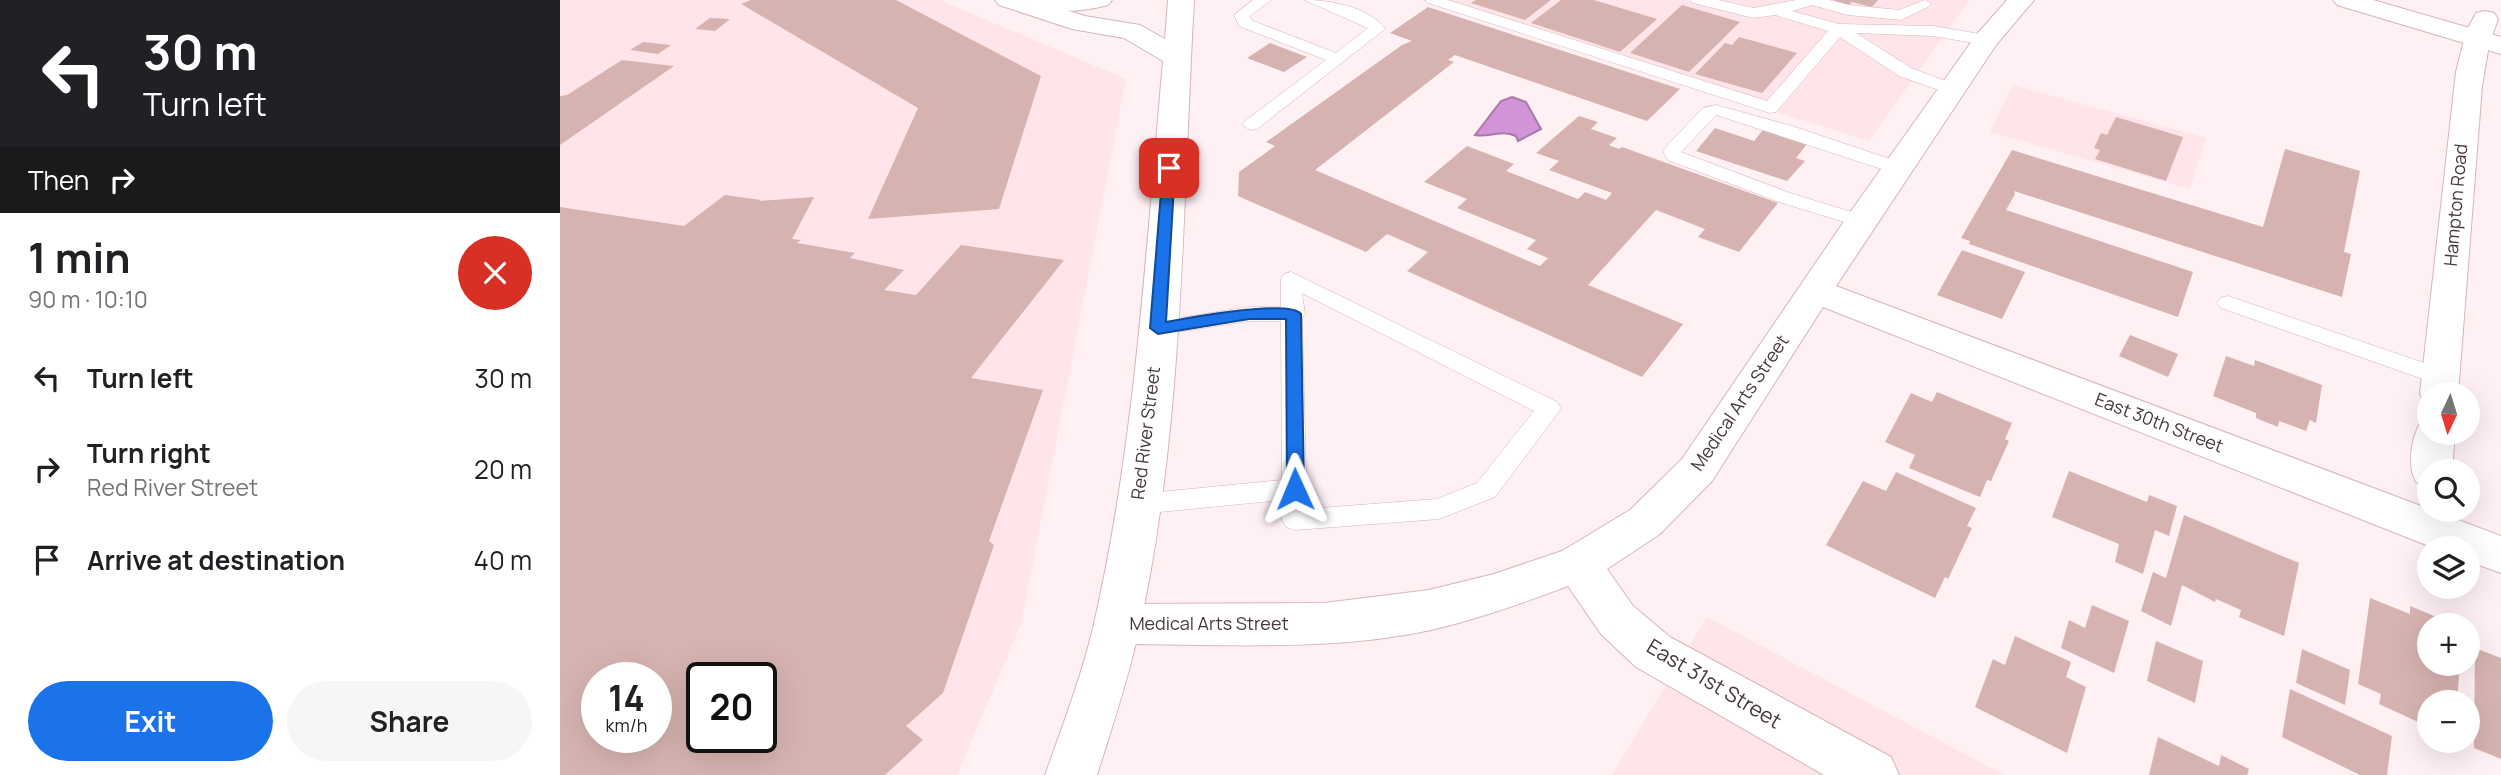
<!DOCTYPE html>
<html lang="en">
<head>
<meta charset="utf-8">
<style>
  body { margin:0; font-family:Manrope,sans-serif; background:#f6f6f6; color:#202124; height:100vh; display:flex; flex-direction:column; font-size:26px; white-space:nowrap }
  * { box-sizing:border-box; margin:0 }
  p { font-size:23px; color:#757577 }
  .icon { flex:none; width:38px; height:38px; fill:none; stroke:currentColor; stroke-width:2; stroke-linecap:round; stroke-linejoin:round }
  .map { position:relative; flex:1; overflow:hidden }
  .drawer { display:flex; flex-direction:column; background:#fff; width:560px }
  .drawer>* { flex:none }
  .top-card { background:#202124; color:#fff; overflow:hidden }
  .needle { width:46px; rotate:184deg }
  .buttons { position:absolute; left:1857px; top:382px; display:grid; gap:14px }
  .buttons a { display:grid; place-items:center; width:63px; height:63px; border-radius:50%; background:#fff; box-shadow:0 7px 28px #0002; font-size:35px }
  .speed { position:absolute; left:21px; top:662px; display:flex; gap:14px; font-size:35px; font-weight:700; text-align:center }
  .speed>* { display:grid; place-content:center; width:91px; height:91px; border-radius:50%; background:#fff; box-shadow:0 7px 28px #0002; line-height:1 }
  .speed small { font-size:18px; font-weight:400 }
  .speed .limit { border:4px solid #111; border-radius:10px; background:#fff; color:#111 }
  .pin { position:absolute; display:grid; place-items:center; width:60px; height:60px; color:#fff; margin:-30px; border-radius:14px; box-shadow:0 4px 10px #0006 }
  .me { position:absolute; width:77px; margin:-38px; rotate:359deg; stroke-linejoin:round; filter:drop-shadow(0 0 5px #0008) }
  .turn { display:flex; align-items:center; gap:24px; height:147px; padding:0 28px; font-size:32px }
  .turn .icon { width:91px; height:91px; stroke-width:2.5 }
  .turn b { display:block; font-size:49px; line-height:60px }
  .then { display:flex; align-items:center; height:66px; padding:0 28px; background:#0003; gap:14px; font-size:26px }
  .round { display:grid; place-items:center; flex:none; width:74px; height:74px; border-radius:37px; background:#f6f6f6 }
  .headline { display:flex; align-items:center; justify-content:space-between; height:119px; padding:0 28px }
  h1 { font-size:42px; font-weight:700; line-height:52px }
  .cta { display:flex; gap:14px; margin-top:auto; padding:14px 28px }
  .cta a { flex:1; height:80px; border-radius:42px; background:#1a73e8; color:#fff; font-size:28px; font-weight:700; line-height:80px; text-align:center }
  .cta a+a { background:#f6f6f6; color:#202124 }
  ul { padding:0; list-style:none }
  li { display:flex; align-items:center; gap:21px; height:91px; padding:0 28px }
  li div { flex:1 }
  li b { display:block; font-size:26px }
  li em { font-style:normal }
  main { display:flex; flex:1; min-height:0 }
  .map>svg:first-child { display:block }
  .built { fill:#ffe4ea; fill-rule:evenodd }
  .water { fill:#d195d7; stroke:#a779a8; stroke-width:2 }
  .building { fill:#d6b3b0; fill-rule:evenodd }
  .lines { fill:none; stroke-linecap:round; stroke-linejoin:round }
  .lane-casing { stroke:#d7b4bb; stroke-width:1 }
  .street-casing { stroke:#d7b4bb; stroke-width:2 }
  .secondary-casing { stroke:#d7b4bb; stroke-width:2 }
  .lane { fill:#fff; fill-rule:evenodd }
  .street { fill:#fff; fill-rule:evenodd }
  .secondary { fill:#fff; fill-rule:evenodd }
  .route { fill:#1a73e8; stroke:#114b97; stroke-width:2 }
  .labels { text-anchor:middle; stroke-width:5; stroke-linejoin:round; paint-order:stroke }
  .street-label { font-size:18px; fill:#46383b; stroke:#fff }
  .near-street-label { font-size:21px; fill:#46383b; stroke:#fff }
</style>
</head>
<body>
<main>
<section class="drawer">
<div class="top-card">
<div class="turn"><svg class="icon" aria-label="left" viewBox="0 0 24 24"><path d="M17 20v-9H6M10 6l-5 5 5 5"/></svg><div><b>30 m</b>Turn left</div></div>
<div class="then">Then<svg class="icon" aria-label="right" viewBox="0 0 24 24"><path d="M7 20v-9h11M14 6l5 5-5 5"/></svg></div>
</div>
<div class="headline"><div><h1>1 min</h1><p>90 m · 10:10</p></div><a class="round" style="background:#d93025;color:#fff"><svg class="icon" aria-label="close" viewBox="0 0 24 24"><path d="M6 6l12 12M18 6L6 18"/></svg></a></div>
<ul>
<li><svg class="icon" aria-label="left" viewBox="0 0 24 24"><path d="M17 20v-9H6M10 6l-5 5 5 5"/></svg><div><b>Turn left</b></div><em>30 m</em></li>
<li><svg class="icon" aria-label="right" viewBox="0 0 24 24"><path d="M7 20v-9h11M14 6l5 5-5 5"/></svg><div><b>Turn right</b><p>Red River Street</p></div><em>20 m</em></li>
<li><svg class="icon" aria-label="arrive" viewBox="0 0 24 24"><path d="M6 21V4h12l-3 4 3 4H6"/></svg><div><b>Arrive at destination</b></div><em>40 m</em></li>
</ul>
<div class="cta"><a>Exit</a><a>Share</a></div>
</section>
<div class="map">
<svg width="1941" height="775" viewBox="0 0 1941 775">
  <rect width="100%" height="100%" fill="#fff0f3"/>
  <g class="built">
    <path d="M0 0H380L566 79 461 624 397 775H0ZM37 677H96V737H37ZM142 677H201V737H142Z"/>
    <polygon points="860,0 1409,0 1309,141"/>
    <polygon points="1453,85 1646,138 1630,189 1430,132"/>
    <polygon points="1147,617 1444,775 1052,775"/>
  </g>
  <path class="water" d="M952 97 966 102 981 129 958 141 956 136C941 129 929 138 915 135L941 101Z"/>
  <g class="building">
    <polygon points="191,0 336,0 481,76 439,209 308,219 358,108 181,4"/>
    <polygon points="916,0 991,0 965,20 911,3"/>
    <polygon points="1001,0 1034,0 1097,19 1060,52 971,23"/>
    <polygon points="1273,0 1318,0 1312,7 1292,2 1289,5"/>
    <polygon points="1122,5 1180,22 1129,72 1070,53"/>
    <polygon points="868,7 1120,89 1087,121 895,55 888,60 894,62 755,170 980,266 988,258 967,249 976,240 897,208 907,199 864,182 907,146 954,164 946,171 1018,199 1025,192 1046,200 1052,193 989,170 999,161 976,153 1019,116 1038,122 1031,129 1057,138 1049,145 1059,149 1062,147 1218,203 1179,252 1138,237 1145,229 1096,210 1028,285 1123,324 1082,377 847,271 868,252 827,234 806,252 678,196 679,172 715,146 706,142 842,45 852,41 830,33"/>
    <polygon points="150,18 170,19 155,31 135,29"/>
    <polygon points="1179,37 1237,53 1202,93 1135,74 1165,43 1172,45"/>
    <polygon points="83,42 111,45 98,54 70,50"/>
    <polygon points="710,43 747,57 724,72 687,58"/>
    <polygon points="62,60 114,66 0,145 0,96 7,95"/>
    <polygon points="1556,117 1623,137 1606,181 1535,159 1540,150 1534,148 1541,133 1547,135"/>
    <polygon points="1206,126 1250,140 1236,158 1245,161 1227,181 1136,151 1155,128 1194,141"/>
    <polygon points="1725,149 1800,171 1784,252 1791,254 1782,297 1454,191 1455,194 1446,210 1633,272 1618,317 1409,244 1410,241 1401,238 1452,150 1703,227"/>
    <path d="M165 195 201 200 199 201 254 197 232 239 241 240 237 243 295 253 290 258 344 270 324 290 356 295 401 245 504 260 411 378 483 390 429 541 434 545 383 693 346 726 363 740 325 775H0V207L124 226ZM37 677H96V737H37ZM142 677H201V737H142Z"/>
    <polygon points="1402,250 1465,272 1442,319 1377,295"/>
    <polygon points="1570,335 1618,354 1608,377 1559,356"/>
    <polygon points="1666,356 1694,366 1695,360 1762,385 1756,423 1750,420 1746,431 1719,421 1718,427 1696,418 1696,413 1653,396"/>
    <polygon points="1377,392 1452,423 1445,439 1449,441 1431,481 1427,480 1420,497 1349,468 1355,455 1325,442 1351,393 1372,402"/>
    <polygon points="1509,471 1587,502 1589,495 1617,506 1609,536 1595,530 1583,574 1555,562 1559,544 1492,517"/>
    <polygon points="1336,472 1416,508 1407,526 1412,528 1388,579 1385,577 1375,598 1266,545 1303,481 1326,491"/>
    <polygon points="1624,515 1739,563 1724,636 1679,617 1681,610 1656,599 1655,602 1622,585 1611,626 1581,611 1593,572 1606,578"/>
    <polygon points="1810,598 1850,614 1850,606 1896,625 1869,625 1869,663 1900,663 1897,702 1869,702 1869,727 1819,704 1821,694 1798,684"/>
    <polygon points="1532,605 1569,621 1554,673 1501,648 1509,620 1525,628"/>
    <polygon points="1455,636 1511,662 1506,677 1526,687 1507,753 1415,707 1433,659 1445,665"/>
    <polygon points="1596,641 1643,661 1635,703 1587,681"/>
    <polygon points="1915,648 1941,658 1941,759 1914,748"/>
    <polygon points="1742,649 1790,670 1785,705 1736,683"/>
    <polygon points="1730,689 1832,736 1827,775 1800,775 1722,737"/>
    <polygon points="1598,737 1659,766 1661,755 1689,769 1687,775 1589,775"/>
  </g>
  <g class="lines">
    <g class="lane-casing">
      <g id="lane">
        <path d="M693 0H711L690 16 691 20 776 53 808 28 744 0C770 0 810 7 825 29L697 129 691 130 682 125 685 121 766 60 679 26 674 15Z"/>
        <polygon points="865,0 888,0 1207,101 1268,31 1215,15 1194,18 1133,3 1130,0 1158,0 1194,8 1236,0 1269,0 1289,5 1339,10 1365,0 1371,4 1368,7 1341,20 1288,15 1252,5 1232,11 1279,24 1373,26 1426,35 1434,40 1426,45 1373,36 1296,33 1351,68 1399,86 1401,90 1393,95 1339,76 1280,37 1216,112 1210,113 868,3"/>
        <polygon points="1156,105 1232,126 1345,164 1347,168 1338,174 1331,172 1156,115 1121,152 1233,194 1308,217 1311,221 1308,225 1301,227 1219,202 1108,160 1103,151 1106,147 1143,108"/>
        <path d="M731 272 997 402 1001 408 997 414 935 497 879 519 735 530 726 527 722 520V500L579 514 570 511 566 504 570 497 579 494 722 480 721 321H689L598 335 590 333 587 328 590 323 598 321 689 307H721V279L724 274ZM742 293 974 411 917 483 877 499 747 509 742 318 745 314Z"/>
        <polygon points="1668,296 1888,371 1891,377 1888,383 1880,385 1661,308 1657,303 1661,298"/>
      </g>
    </g>
    <g class="street-casing">
      <g id="street">
        <path d="M451 0H552L548 5C519 13 484 13 455 5Z"/>
        <path d="M1447 0H1474L1436 45 1276 286 1941 536V573L1908 561V548H1874L1263 307 1152 481 1100 534 1047 569 1073 606 1110 637 1331 757 1339 775H1264L1076 667 1041 634 1008 586C963 603 918 619 871 630 769 652 661 644 557 644L541 638 534 624 541 610 557 604 764 603 869 590 934 574 1002 551 1070 510 1122 459 1289 214 1417 34Z"/>
        <polygon points="1925,11 1934,13 1938,19 1929,45 1922,86 1898,394 1869,394 1869,405 1865,404 1860,394 1896,72 1906,32 1916,13"/>
        <path d="M1869 419V432H1895L1892 471H1869V487L1856 482C1847 465 1851 439 1861 421Z"/>
      </g>
    </g>
    <g class="secondary-casing">
      <g id="secondary">
        <path d="M435 0H474L525 16 580 25 605 39 608 0H634C622 211 624 437 576 643 565 688 551 731 537 775H485C503 725 522 675 534 624 576 439 586 249 603 61L564 38 512 29 439 5Z"/>
        <polygon points="1773,0 1813,0 1941,37 1941,54 1777,5"/>
      </g>
    </g>
    <use href="#lane" class="lane"/>
    <use href="#street" class="street"/>
    <use href="#secondary" class="secondary"/>
  </g>
  <path class="route" d="M609 164 615 168 606 322C628 318 728 299 741 314L744 489 741 494H729L727 489 726 319H689L598 334 590 328 603 168Z"/>
  <g class="labels">
    <g class="street-label">
      <text transform="translate(1896 205) rotate(-85)" y="6">Hampton Road</text>
      <text transform="translate(1180 403) rotate(-56)" y="6">Medical Arts Street</text>
      <text transform="translate(1599 423) rotate(21)" y="6">East 30th Street</text>
      <text transform="translate(586 433) rotate(-83)" y="6">Red River Street</text>
      <text x="649" y="630">Medical Arts Street</text>
    </g>
    <g class="near-street-label">
      <text transform="translate(1154 684) rotate(31)" y="7">East 31st Street</text>
    </g>
  </g>
</svg>
<div class="buttons">
<a><svg class="needle" viewBox="-14 -14 28 28"><path d="M0-13l5 13h-10z" fill="#e53935"/><path d="M0 13l5-13h-10z" fill="#757577"/></svg></a>
<a><svg class="icon" aria-label="search" viewBox="0 0 24 24"><circle cx="10" cy="10" r="6"/><path d="M15 15l6 6"/></svg></a>
<a><svg class="icon" aria-label="layers" viewBox="0 0 24 24"><path d="M12 4l9 5-9 5-9-5zM3 14l9 5 9-5"/></svg></a>
<a>+</a>
<a>−</a>
</div>
<div class="speed"><div>14<small>km/h</small></div><div class="limit">20</div></div>
<div class="pin" style="left:609px;top:168px;background:#d93025"><svg class="icon" aria-label="arrive" viewBox="0 0 24 24"><path d="M6 21V4h12l-3 4 3 4H6"/></svg></div>
<svg class="me" style="left:735px;top:489px" viewBox="-20 -20 40 40"><path d="M0-17L14 15 0 8-14 15z" fill="#1a73e8" stroke="#fff" stroke-width="4"/></svg>
</div>
</main>
</body>
</html>
